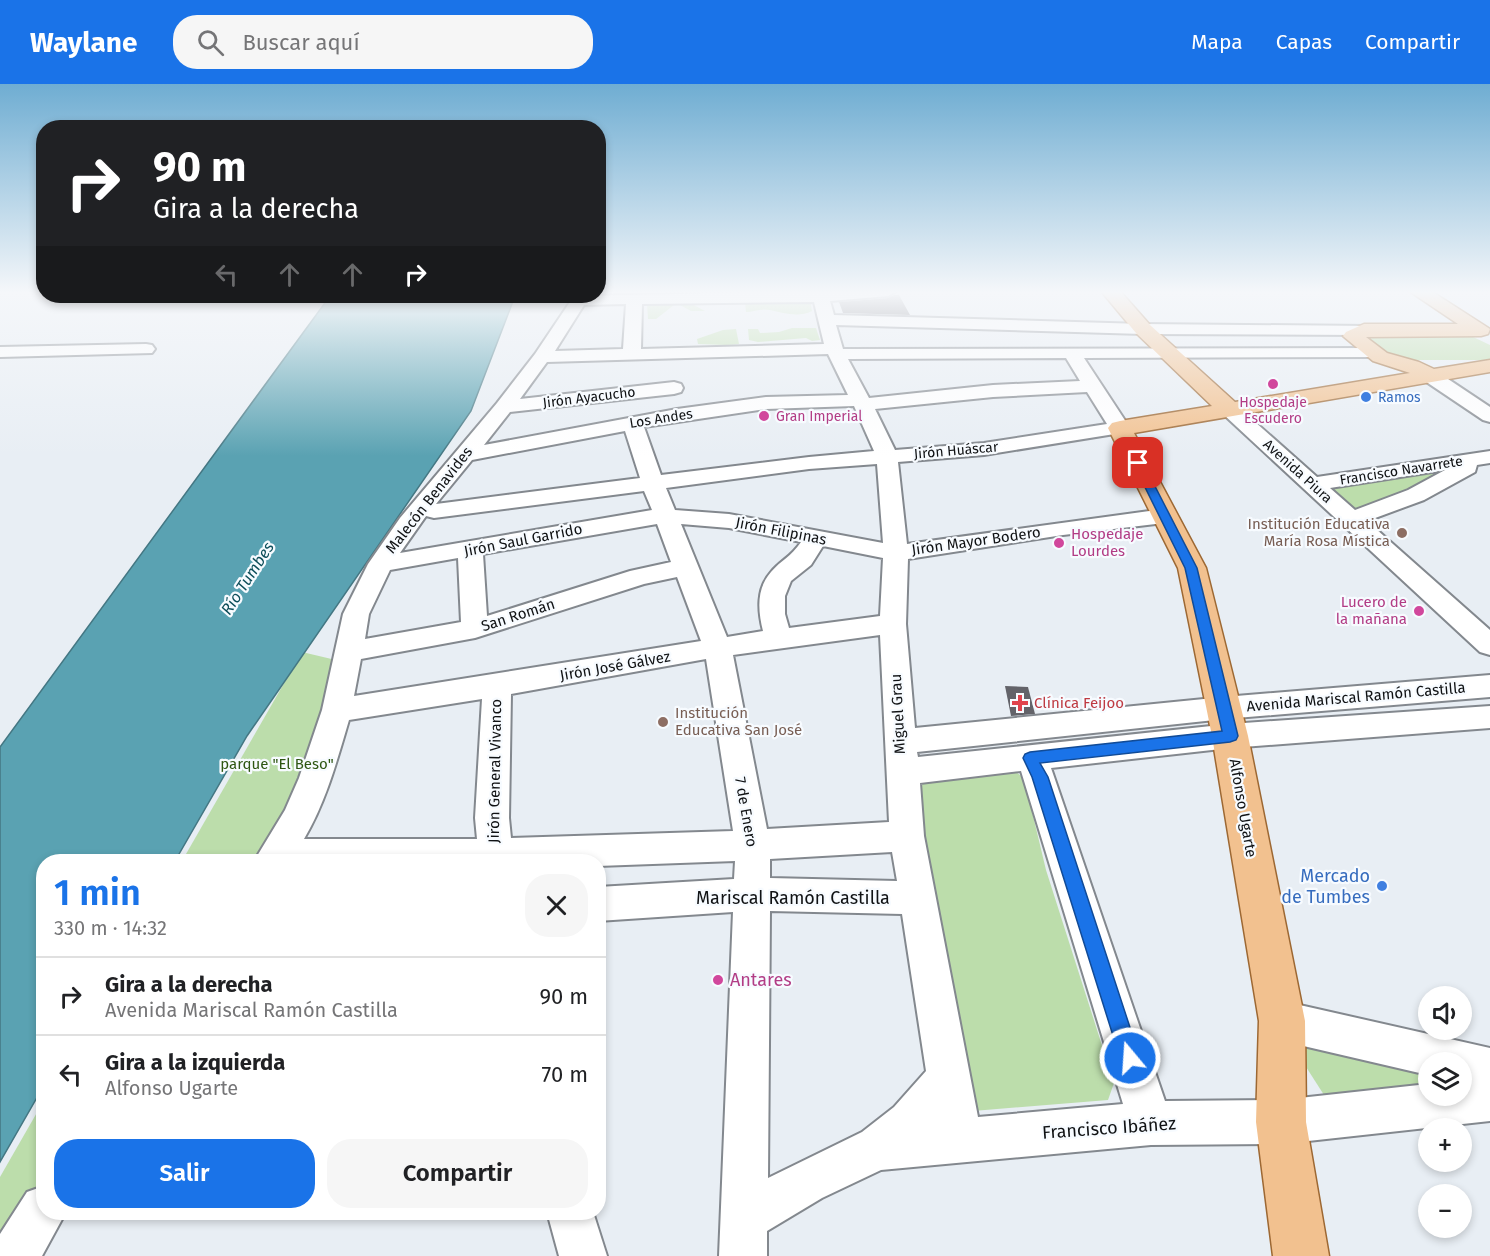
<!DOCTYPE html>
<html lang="es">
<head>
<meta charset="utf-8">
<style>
  body { margin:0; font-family:"Fira Sans",sans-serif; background:#f6f6f6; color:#202124; height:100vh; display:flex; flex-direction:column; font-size:22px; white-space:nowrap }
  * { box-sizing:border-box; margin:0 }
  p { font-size:20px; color:#757577 }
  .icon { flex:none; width:33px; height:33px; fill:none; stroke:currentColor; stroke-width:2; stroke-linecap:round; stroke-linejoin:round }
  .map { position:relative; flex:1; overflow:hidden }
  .details { position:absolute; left:36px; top:770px; width:570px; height:366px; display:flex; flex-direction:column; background:#fff; border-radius:24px; box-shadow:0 3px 9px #0003 }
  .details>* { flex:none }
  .top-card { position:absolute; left:36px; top:36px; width:570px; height:183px; border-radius:24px; box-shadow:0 3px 9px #0003; background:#202124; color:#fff; overflow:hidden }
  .tools { position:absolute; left:1418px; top:902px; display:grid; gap:12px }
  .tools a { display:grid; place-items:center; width:54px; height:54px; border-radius:50%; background:#fff; box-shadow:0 3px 9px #0003; font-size:30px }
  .pin { position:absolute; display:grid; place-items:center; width:51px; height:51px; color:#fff; margin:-26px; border-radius:12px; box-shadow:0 3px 9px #0006 }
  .me { position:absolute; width:66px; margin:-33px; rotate:342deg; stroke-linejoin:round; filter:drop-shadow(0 0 4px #0008) }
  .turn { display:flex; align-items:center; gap:21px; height:126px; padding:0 18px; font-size:27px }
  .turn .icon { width:78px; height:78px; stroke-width:2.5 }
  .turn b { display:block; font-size:42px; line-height:51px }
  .lanes { display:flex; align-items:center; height:57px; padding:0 18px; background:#0003; justify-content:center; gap:30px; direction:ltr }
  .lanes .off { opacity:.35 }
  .round { display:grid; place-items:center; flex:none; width:63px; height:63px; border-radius:24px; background:#f6f6f6 }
  .summary { display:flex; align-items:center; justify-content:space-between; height:102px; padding:0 18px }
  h1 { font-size:36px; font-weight:600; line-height:45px; color:#1a73e8 }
  .primary-button { display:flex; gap:12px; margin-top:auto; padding:12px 18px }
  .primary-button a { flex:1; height:69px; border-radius:24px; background:#1a73e8; color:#fff; font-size:24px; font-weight:600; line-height:69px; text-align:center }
  .primary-button a+a { background:#f6f6f6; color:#202124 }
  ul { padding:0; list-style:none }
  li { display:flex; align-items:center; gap:18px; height:78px; padding:0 18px; border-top:2px solid #e0e0e0 }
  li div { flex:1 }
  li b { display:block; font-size:22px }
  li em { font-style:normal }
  header { display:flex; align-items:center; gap:36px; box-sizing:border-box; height:84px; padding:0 30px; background:#1a73e8; color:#fff }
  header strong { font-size:28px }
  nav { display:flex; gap:33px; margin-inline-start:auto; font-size:21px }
  .search { width:420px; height:54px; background:#f6f6f6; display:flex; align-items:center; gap:15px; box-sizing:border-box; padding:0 21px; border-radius:24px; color:#757577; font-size:22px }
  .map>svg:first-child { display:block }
  .green { fill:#bcddab }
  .water { fill:#5aa2b2; stroke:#447783; stroke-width:1.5 }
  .building { fill:#636369 }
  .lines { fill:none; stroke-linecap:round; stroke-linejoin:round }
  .minor-casing { stroke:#83888e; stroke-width:4 }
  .major-casing { stroke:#9d6833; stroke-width:3 }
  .minor { fill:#fff; fill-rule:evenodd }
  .major { fill:#f2c18f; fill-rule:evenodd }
  .route { fill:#1a73e8; stroke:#114b97; stroke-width:1.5 }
  .hotel-dot { fill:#d1479c; stroke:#f7fbff; stroke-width:2 }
  .shop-dot { fill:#3f7fe0; stroke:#f7fbff; stroke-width:2 }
  .education-dot { fill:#8d6e63; stroke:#f7fbff; stroke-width:2 }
  .health-dot { fill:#e0444e; stroke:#f7fbff; stroke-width:2 }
  .labels { text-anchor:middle; stroke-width:4.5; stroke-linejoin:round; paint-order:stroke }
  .far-street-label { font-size:14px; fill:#101214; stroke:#f7fbff }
  .far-shop-label { font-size:14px; fill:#366cbe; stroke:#f7fbff; text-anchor:start }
  .far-hotel-label { font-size:14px; fill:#b23c85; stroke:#f7fbff }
  .street-label { font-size:15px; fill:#101214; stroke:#f7fbff }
  .education-label { font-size:15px; fill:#785e54; stroke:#f7fbff; text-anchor:end }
  .hotel-label { font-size:15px; fill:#b23c85; stroke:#f7fbff; text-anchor:start }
  .health-label { font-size:15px; fill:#be3a42; stroke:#f7fbff; text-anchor:start }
  .park-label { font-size:15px; fill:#2e5612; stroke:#f7fbff }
  .water-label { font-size:16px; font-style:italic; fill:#0d4e5a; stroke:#f7fbff }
  .near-shop-label { font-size:18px; fill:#366cbe; stroke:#f7fbff; text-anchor:end }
  .near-street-label { font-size:18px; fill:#101214; stroke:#f7fbff }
  .near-hotel-label { font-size:18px; fill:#b23c85; stroke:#f7fbff; text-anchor:start }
</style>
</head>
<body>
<header>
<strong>Waylane</strong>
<div class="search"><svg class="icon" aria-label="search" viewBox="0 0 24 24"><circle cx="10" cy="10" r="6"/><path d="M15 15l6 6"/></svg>Buscar aquí</div>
<nav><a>Mapa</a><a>Capas</a><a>Compartir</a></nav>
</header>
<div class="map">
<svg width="1490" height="1172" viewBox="0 0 1490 1172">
  <rect width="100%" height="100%" fill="#e8eef4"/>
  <g class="green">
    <path d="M810 216 812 227C798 234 784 229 770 226 761 224 754 228 746 228L745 218Z"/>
    <polygon points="690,219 705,227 691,227 680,221 674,221 656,235 648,235 647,220"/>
    <polygon points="792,244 816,244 820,256 812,257 806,254 758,258 749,256 748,245 758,245 760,249 779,248"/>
    <path d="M736 245 739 260C725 262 712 260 698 260L697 255 723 246Z"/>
    <polygon points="1469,251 1490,261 1490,276 1398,276 1359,252"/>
    <polygon points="1443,386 1450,390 1356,429 1324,402"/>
    <polygon points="302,568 340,577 309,692 254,777 182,777"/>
    <polygon points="1016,688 1024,694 1046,786 1114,999 1108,1016 973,1027 923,804 921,704 923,699"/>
    <polygon points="1299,957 1428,982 1428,1006 1339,1018 1324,1011 1292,961"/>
    <polygon points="43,1018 43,1106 0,1172 0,1093"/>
  </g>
  <polygon class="water" points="330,212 515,212 471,327 247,652 175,777 44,777 43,1003 0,1078 0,663"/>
  <g class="building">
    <polygon points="894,211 899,211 910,231 843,229 839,218 888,214"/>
    <polygon points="1005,602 1028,603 1035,630 1011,632"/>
  </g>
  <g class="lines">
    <g class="minor-casing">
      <g id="minor">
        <path d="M830 207H896L888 212 830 217 834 231 1143 240 1370 242 1372 246 1370 250 1364 251 1143 250 836 241 843 265 1376 264 1379 268 1376 272 1370 273 1084 274 1130 344 1127 348 984 371 898 378 907 460 1164 425 1172 427 1176 432 1172 437 1164 439 1063 451 908 475 906 540 915 644 1224 613 1490 591V613L1224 635 917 668 918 673 1230 640 1490 622V644L1230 664 1051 684 1165 1017 1281 1016 1428 1000V1011H1461V978H1428V991L1282 957 1268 951 1262 937 1268 923 1282 917 1490 964V1037L1281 1060 1151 1061 881 1086 822 1114 767 1147V1172H719L733 828 598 837V803L734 795 735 777 598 782V777H254L285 726 299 694 322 626 343 530 368 480 400 434 497 319 535 270 574 212ZM814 218 824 260 641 265 642 220ZM626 220 623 265 555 267 584 221ZM828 270 848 311 766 313 677 325 484 361 510 328 674 310 681 308 683 304 681 300 674 298 520 315 547 278ZM1066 274 1080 297 993 301 869 314 848 275ZM1087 308 1107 340 984 359 895 366 875 325 993 313ZM854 322 874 367 809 373 661 391 644 343 766 325ZM625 347 640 394 436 420 472 376ZM877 380 883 459 729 430 675 426 666 404 809 385ZM644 407 652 426 400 469 426 432 434 434ZM657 440 671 478 630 487 487 532 483 470ZM681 440 729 444 801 458C791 473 781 476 771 488 756 505 758 527 763 547L727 553ZM823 462 883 474 880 532 789 544 785 530V512L791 497 811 481ZM458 474 461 538 365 555 369 530 390 486ZM677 493 701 557 354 612 361 575 475 554 644 500ZM880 551 889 738 767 745 733 571ZM706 575 733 747 511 754 509 734 511 610ZM482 615 475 734 477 755H304C326 718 337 676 349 636ZM1021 687 1123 1020 978 1033 924 752 920 699ZM892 768 897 797 770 794V775ZM770 827 902 830 926 987 894 1023 862 1048 768 1094Z"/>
        <polygon points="146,260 152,261 155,265 152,269 0,273 0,263"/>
        <polygon points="1429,285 1436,287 1490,323 1490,338 1483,336 1422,295 1420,291 1422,287"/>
        <path d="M1230 320 1237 322 1317 393 1490 367V379L1477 381 1475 388 1424 416 1367 437 1490 546V571L1480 568 1223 330 1220 326 1223 322ZM1445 386 1408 406 1355 426 1330 404Z"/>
        <polygon points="44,1102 44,1128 66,1128 42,1172 0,1172 0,1150 27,1108"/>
        <polygon points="547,1128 593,1128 607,1172 559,1172"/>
      </g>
    </g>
    <g class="major-casing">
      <polygon id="major" points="1101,207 1120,207 1150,241 1235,318 1410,289 1373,277 1343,252 1346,248 1364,240 1458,240 1409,207 1431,207 1490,245 1488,250 1481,252 1366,253 1387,269 1419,278 1434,285 1490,276 1490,288 1134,349 1206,484 1248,652 1305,937 1306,1038 1329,1172 1273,1172 1256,1038 1259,937 1212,652 1178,484 1108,344 1112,339 1120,337 1212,322 1136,249"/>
    </g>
    <use href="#minor" class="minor"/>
    <use href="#major" class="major"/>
  </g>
  <linearGradient id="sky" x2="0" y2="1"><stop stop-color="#6fadd2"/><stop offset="0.56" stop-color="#f5f7fa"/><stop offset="1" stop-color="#f5f7fa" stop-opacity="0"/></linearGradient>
  <rect width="1490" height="372" fill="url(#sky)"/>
  <polygon class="route" points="1138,376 1143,379 1197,484 1238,652 1236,656 1230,658 1040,679 1048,693 1140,974 1137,981 1130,984 1123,981 1120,974 1032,693 1023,674 1025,670 1030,668 1222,647 1185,484 1133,379"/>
  <g class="hotel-dot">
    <circle cx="1273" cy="300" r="6"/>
    <circle cx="764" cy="332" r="6"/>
    <circle cx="1059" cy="459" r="6"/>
    <circle cx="1419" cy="527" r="6"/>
    <circle cx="718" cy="896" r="6"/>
  </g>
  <g class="shop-dot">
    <circle cx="1366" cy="313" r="6"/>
    <circle cx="1382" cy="802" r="6"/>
  </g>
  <g class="education-dot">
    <circle cx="1402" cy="449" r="6"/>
    <circle cx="663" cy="638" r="6"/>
  </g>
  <path class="health-dot" d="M1017 610h6v6h6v6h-6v6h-6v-6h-6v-6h6z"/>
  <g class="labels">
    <g class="far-street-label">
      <text transform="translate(589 313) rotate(-7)" y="5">Jirón Ayacucho</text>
      <text transform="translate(661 334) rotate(-9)" y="5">Los Andes</text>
      <text transform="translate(956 366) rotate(-5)" y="5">Jirón Huáscar</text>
      <text transform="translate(1401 386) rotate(-9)" y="5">Francisco Navarrete</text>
      <text transform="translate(1298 387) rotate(42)" y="5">Avenida Piura</text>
    </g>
    <g class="far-shop-label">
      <text x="1378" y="318">Ramos</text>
    </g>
    <g class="far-hotel-label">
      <text x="1273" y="323">Hospedaje<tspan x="1273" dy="16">Escudero</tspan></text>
      <text x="776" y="337" text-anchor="start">Gran Imperial</text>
    </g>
    <g class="street-label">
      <text transform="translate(429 416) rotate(-52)" y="5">Malecón Benavides</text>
      <text transform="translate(781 447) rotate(11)" y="5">Jirón Filipinas</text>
      <text transform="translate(523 456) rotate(-11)" y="5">Jirón Saul Garrido</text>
      <text transform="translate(976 457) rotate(-8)" y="5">Jirón Mayor Bodero</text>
      <text transform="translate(518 531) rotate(-18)" y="5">San Román</text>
      <text transform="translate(615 582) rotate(-10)" y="5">Jirón José Gálvez</text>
      <text transform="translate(1356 613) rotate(-5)" y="5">Avenida Mariscal Ramón Castilla</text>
      <text transform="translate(898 630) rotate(-93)" y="5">Miguel Grau</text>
      <text transform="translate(495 687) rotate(-89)" y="5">Jirón General Vivanco</text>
      <text transform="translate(1243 724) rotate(80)" y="5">Alfonso Ugarte</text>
      <text transform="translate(746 728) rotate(80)" y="5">7 de Enero</text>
    </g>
    <g class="education-label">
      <text x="1390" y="445">Institución Educativa<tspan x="1390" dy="17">María Rosa Mística</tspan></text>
      <text x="675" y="634" text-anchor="start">Institución<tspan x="675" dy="17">Educativa San José</tspan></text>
    </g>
    <g class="hotel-label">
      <text x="1071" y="455">Hospedaje<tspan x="1071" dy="17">Lourdes</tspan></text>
      <text x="1407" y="523" text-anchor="end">Lucero de<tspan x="1407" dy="17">la mañana</tspan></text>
    </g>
    <g class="health-label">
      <text x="1034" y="624">Clínica Feijoo</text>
    </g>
    <g class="park-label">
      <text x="277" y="685">parque "El Beso"</text>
    </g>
    <g class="water-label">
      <text transform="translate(247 494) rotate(-57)" y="6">Río Tumbes</text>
    </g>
    <g class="near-shop-label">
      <text x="1370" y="798">Mercado<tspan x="1370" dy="21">de Tumbes</tspan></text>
    </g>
    <g class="near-street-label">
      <text x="793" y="820">Mariscal Ramón Castilla</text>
      <text transform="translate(1109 1044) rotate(-4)" y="6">Francisco Ibáñez</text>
    </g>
    <g class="near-hotel-label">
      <text x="730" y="902">Antares</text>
    </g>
  </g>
</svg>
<div class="tools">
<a><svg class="icon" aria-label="sound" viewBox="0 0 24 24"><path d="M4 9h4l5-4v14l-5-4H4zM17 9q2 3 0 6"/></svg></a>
<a><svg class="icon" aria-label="layers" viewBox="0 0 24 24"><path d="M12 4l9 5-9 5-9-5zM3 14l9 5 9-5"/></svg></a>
<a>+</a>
<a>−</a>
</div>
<div class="pin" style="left:1138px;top:379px;background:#d93025"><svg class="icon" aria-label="arrive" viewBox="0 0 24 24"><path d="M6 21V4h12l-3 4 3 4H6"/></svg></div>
<svg class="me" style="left:1130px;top:974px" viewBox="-20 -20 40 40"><circle r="17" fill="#1a73e8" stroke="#fff" stroke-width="3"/><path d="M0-11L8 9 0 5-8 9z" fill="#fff"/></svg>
<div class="top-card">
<div class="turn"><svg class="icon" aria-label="right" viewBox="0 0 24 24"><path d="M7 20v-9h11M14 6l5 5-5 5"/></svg><div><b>90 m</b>Gira a la derecha</div></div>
<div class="lanes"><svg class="icon off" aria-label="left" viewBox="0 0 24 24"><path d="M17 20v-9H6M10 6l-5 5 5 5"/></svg><svg class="icon off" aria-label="ahead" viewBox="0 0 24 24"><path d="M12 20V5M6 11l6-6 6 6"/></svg><svg class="icon off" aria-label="ahead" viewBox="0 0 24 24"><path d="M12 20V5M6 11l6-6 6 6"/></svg><svg class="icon" aria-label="right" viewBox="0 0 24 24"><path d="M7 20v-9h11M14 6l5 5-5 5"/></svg></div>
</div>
<section class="details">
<div class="summary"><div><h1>1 min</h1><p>330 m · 14:32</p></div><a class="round"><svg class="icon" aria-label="close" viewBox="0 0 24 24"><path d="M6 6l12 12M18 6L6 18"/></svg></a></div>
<ul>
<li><svg class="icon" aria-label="right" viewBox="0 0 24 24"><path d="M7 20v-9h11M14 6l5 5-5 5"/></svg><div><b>Gira a la derecha</b><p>Avenida Mariscal Ramón Castilla</p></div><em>90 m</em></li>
<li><svg class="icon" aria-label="left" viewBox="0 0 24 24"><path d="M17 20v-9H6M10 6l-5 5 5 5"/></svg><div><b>Gira a la izquierda</b><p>Alfonso Ugarte</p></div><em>70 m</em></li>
</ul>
<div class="primary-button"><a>Salir</a><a>Compartir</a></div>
</section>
</div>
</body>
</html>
